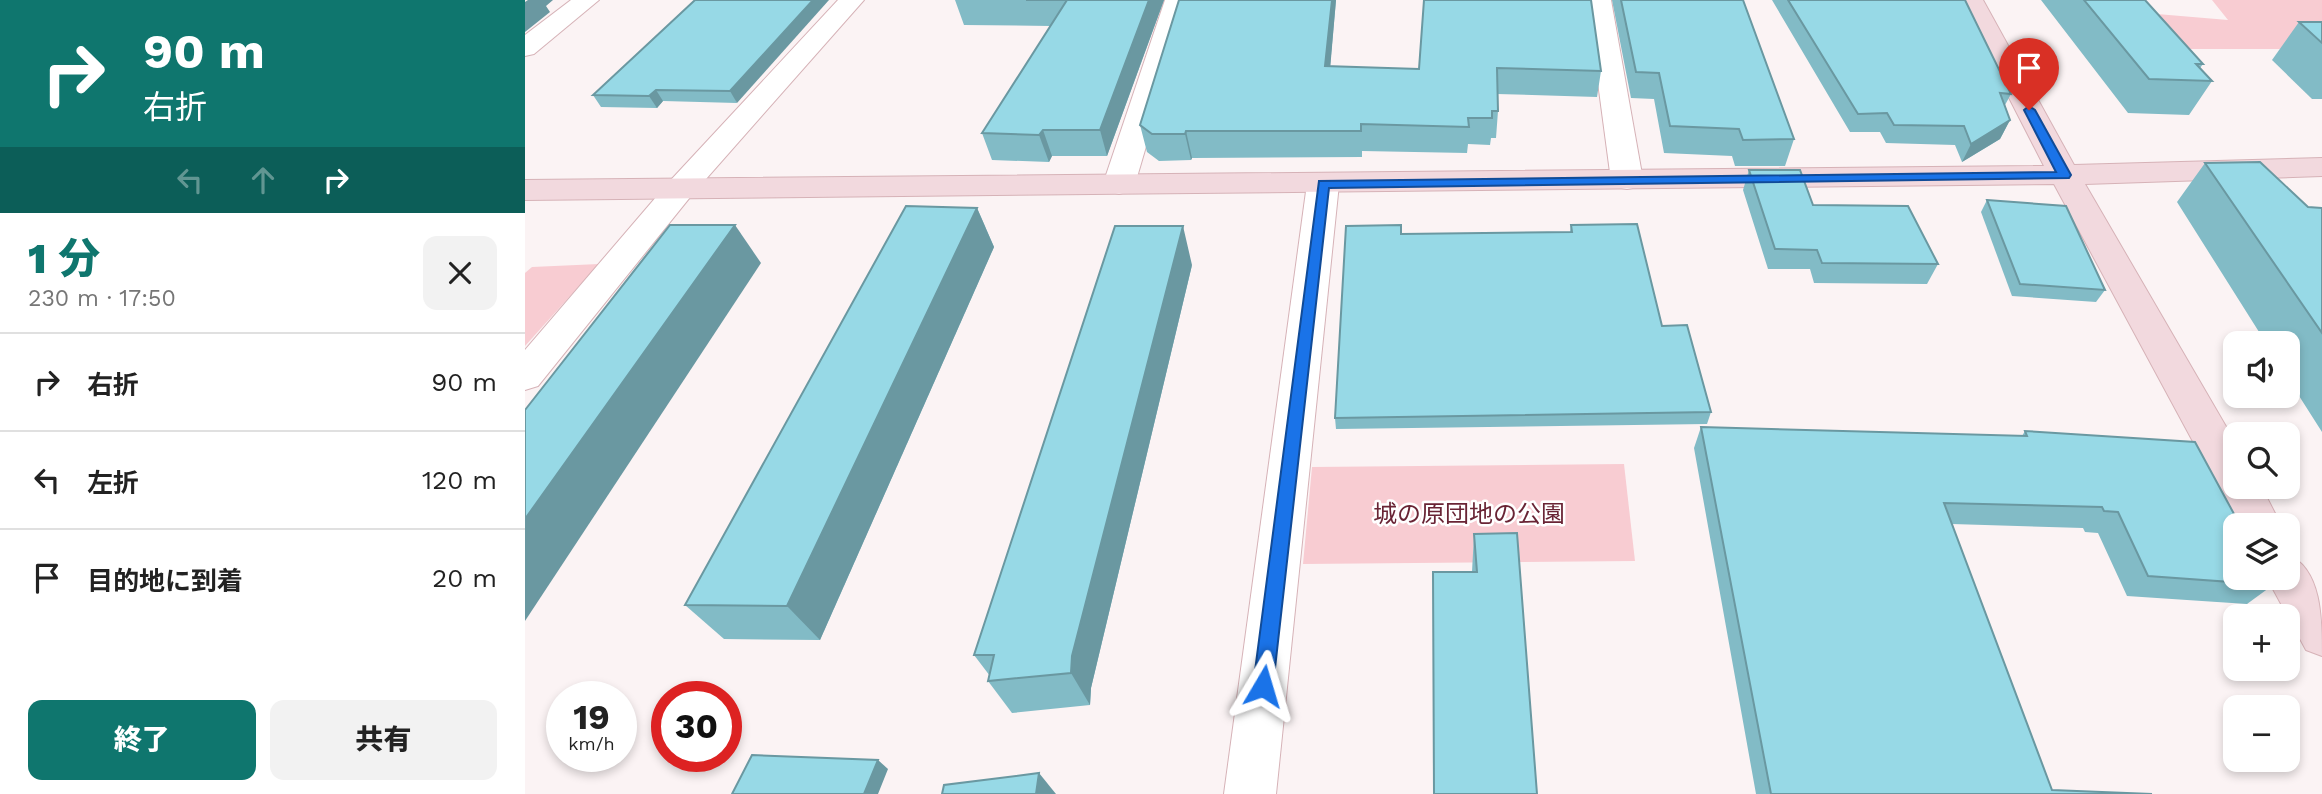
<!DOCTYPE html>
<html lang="ja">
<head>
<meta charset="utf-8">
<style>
  body { margin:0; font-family:"Work Sans","Noto Sans JP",sans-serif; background:#f2f2f2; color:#222; height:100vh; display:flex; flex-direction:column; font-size:26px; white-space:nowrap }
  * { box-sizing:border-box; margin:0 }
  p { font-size:23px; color:#767676 }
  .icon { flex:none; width:38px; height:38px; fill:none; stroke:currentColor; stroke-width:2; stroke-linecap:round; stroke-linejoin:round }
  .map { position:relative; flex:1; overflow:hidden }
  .side { display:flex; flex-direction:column; background:#fff; width:525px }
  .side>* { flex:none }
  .hud { background:#0f766e; color:#fff; overflow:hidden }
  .buttons { position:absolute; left:1698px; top:331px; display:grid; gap:14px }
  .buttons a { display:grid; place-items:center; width:77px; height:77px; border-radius:14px; background:#fff; box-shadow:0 4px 10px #0003; font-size:35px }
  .speed { position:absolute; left:21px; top:681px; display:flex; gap:14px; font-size:35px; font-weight:700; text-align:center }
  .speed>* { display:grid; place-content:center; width:91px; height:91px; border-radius:50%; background:#fff; box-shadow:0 4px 10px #0003; line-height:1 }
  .speed small { font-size:18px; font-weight:400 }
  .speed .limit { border:10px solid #d22; background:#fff; color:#111 }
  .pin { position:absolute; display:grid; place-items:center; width:60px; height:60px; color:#fff; margin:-72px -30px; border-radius:50% 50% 50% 0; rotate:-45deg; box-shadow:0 0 7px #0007 }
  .pin .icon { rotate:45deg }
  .me { position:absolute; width:77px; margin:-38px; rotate:7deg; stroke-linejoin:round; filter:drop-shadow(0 0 5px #0008) }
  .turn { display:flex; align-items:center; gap:24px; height:147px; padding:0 28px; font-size:32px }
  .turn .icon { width:91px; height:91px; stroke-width:2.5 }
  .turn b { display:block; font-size:49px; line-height:60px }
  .lanes { display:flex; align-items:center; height:66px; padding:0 28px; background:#0003; justify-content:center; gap:35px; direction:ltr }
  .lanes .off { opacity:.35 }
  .round { display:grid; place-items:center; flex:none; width:74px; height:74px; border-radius:14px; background:#f2f2f2 }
  .headline { display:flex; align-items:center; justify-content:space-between; height:119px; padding:0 28px }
  h1 { font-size:42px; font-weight:800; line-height:52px; color:#0f766e }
  .primary-button { display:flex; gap:14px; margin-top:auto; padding:14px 28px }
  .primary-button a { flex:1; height:80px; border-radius:14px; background:#0f766e; color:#fff; font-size:28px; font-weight:800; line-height:80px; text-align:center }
  .primary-button a+a { background:#f2f2f2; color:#222 }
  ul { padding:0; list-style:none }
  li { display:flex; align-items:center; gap:21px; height:98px; padding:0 28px; border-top:2px solid #e0e0e0 }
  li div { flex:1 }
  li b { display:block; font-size:26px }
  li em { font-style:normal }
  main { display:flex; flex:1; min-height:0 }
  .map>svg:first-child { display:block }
  .green { fill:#f8ccd2 }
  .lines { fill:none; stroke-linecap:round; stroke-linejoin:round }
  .street-casing { stroke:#d6b2b7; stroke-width:2 }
  .secondary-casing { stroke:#d6b2b7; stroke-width:2 }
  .street { fill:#fff; fill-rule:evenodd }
  .secondary { fill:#f2d9de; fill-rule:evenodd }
  .wall { fill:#82bbc6 }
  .shaded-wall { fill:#6a98a1 }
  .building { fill:#97d9e6; stroke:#6a98a1; stroke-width:2 }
  .route { fill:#1a73e8; stroke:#114b97; stroke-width:2 }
  .labels { text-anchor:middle; stroke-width:5; stroke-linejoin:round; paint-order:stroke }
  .park-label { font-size:24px; fill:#692435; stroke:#fff }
</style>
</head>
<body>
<main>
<section class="side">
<div class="hud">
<div class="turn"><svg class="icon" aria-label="right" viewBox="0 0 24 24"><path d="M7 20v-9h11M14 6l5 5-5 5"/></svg><div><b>90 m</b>右折</div></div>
<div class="lanes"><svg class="icon off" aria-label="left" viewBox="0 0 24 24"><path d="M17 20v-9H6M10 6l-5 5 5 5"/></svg><svg class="icon off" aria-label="ahead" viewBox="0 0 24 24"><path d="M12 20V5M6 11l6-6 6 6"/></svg><svg class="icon" aria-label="right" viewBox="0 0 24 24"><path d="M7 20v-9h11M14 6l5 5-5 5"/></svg></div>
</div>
<div class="headline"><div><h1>1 分</h1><p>230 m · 17:50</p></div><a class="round"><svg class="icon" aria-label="close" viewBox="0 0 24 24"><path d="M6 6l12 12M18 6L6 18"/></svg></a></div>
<ul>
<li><svg class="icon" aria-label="right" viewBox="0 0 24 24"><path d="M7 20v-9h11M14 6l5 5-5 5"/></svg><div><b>右折</b></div><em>90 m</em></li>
<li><svg class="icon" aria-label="left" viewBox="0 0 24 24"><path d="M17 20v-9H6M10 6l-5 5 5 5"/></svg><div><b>左折</b></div><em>120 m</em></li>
<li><svg class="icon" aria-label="arrive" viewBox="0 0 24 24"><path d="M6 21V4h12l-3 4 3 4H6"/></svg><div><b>目的地に到着</b></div><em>20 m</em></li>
</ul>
<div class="primary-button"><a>終了</a><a>共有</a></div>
</section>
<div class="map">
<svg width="1797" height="794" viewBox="0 0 1797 794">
  <rect width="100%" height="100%" fill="#fbf3f4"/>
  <g class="green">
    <polygon points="1687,0 1797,0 1797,49 1660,49 1632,14 1703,20"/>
    <polygon points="74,264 0,346 0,273 7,267"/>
    <polygon points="1099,464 1110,561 778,564 787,467"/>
  </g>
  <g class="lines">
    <g class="street-casing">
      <g id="street">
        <polygon points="46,0 74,0 9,54 0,56 0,35"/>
        <polygon points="313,0 339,0 166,196 13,386 0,390 0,350 144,182"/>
        <polygon points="640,0 664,0 610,184 605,191 594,194 583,191 578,184"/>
        <polygon points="1062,0 1086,0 1118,180 1113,187 1102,189 1091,187 1086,180"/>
        <polygon points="798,174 809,177 814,184 751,794 699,794 782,184 787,177"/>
      </g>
    </g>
    <g class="secondary-casing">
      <g id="secondary">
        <polygon points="1434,0 1458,0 1549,165 1797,158 1797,176 1560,184 1710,442 1710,486 1736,486 1756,525 1713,525 1529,184 0,200 0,180 1519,166"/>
        <path d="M1762 554C1797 569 1797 619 1797 656L1781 650 1742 578H1762Z"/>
      </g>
    </g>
    <use href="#street" class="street"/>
    <use href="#secondary" class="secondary"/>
  </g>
  <g class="wall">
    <polygon points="170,0 212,103 138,101 132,108 76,107 68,95"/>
    <polygon points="430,0 639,0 582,156 527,156 524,162 467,160 457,133 526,26 439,25"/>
    <polygon points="811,0 805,67 894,69 899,0 1076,71 1072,97 972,94 973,111 971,138 966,138 965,145 943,144 942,153 837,151 837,157 667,158 666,160 634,161 622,152 615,125"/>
    <polygon points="1087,0 1218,0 1269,139 1260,166 1210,166 1207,156 1139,153 1129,99 1106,98"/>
    <polygon points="1247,0 1440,0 1486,94 1480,105 1485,120 1475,139 1437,162 1430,145 1361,143 1355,132 1325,132"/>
    <polygon points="1516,0 1620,0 1678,64 1675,68 1687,81 1664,115 1603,113"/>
    <polygon points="1774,22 1797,22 1797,99 1787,99 1747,60"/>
    <polygon points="1680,163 1783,207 1797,208 1797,432 1762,377 1762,343 1741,343 1652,202"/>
    <polygon points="1224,170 1288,205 1413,264 1402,284 1289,283 1285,269 1243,269 1218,190"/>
    <polygon points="1462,200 1580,290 1571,302 1487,296 1456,212"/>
    <polygon points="452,208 469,247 295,640 199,639 160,605"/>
    <polygon points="1046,225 1137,326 1186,412 1182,424 811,429 810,418 876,234 1045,232"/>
    <polygon points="667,265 566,688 565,705 487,713 463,681 465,676 449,655"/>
    <polygon points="1176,427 1497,436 1500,431 1748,585 1722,604 1602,596 1573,533 1560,532 1558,528 1427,524 1527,790 1627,794 1231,794 1169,448"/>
    <polygon points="949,534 1012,794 908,794 908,572 947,572"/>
  </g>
  <g class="shaded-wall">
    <polygon points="3,0 28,0 21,6 25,12 0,32 0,2"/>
    <polygon points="288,0 304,0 212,103 205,91"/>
    <polygon points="624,0 639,0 582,156 575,130"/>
    <polygon points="807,0 811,0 803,93 800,66"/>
    <polygon points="131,90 138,101 132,108 124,96"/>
    <polygon points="1485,120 1475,139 1437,162 1446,144"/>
    <polygon points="518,130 527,156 524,162 514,135"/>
    <polygon points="661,131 667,158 666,160 660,134"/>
    <polygon points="452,208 469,247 295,640 262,606"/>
    <polygon points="210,225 236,263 0,621 0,519"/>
    <polygon points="658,226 667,265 566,688 565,705 546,673 547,656"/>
    <polygon points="353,760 363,769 353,794 339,794"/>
    <polygon points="514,773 531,794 511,794"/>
  </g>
  <g class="building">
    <polygon points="170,0 288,0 205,91 131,90 124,96 68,95"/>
    <polygon points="501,0 624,0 575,130 518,130 514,135 457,133 542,0"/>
    <polygon points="654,0 807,0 800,66 894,69 899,0 1066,0 1076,71 972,68 973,111 967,111 967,118 943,118 944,127 836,124 836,131 661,131 660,134 627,134 615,125"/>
    <polygon points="1096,0 1218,0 1269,139 1218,140 1214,129 1145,126 1134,73 1111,72"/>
    <polygon points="1263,0 1440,0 1486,94 1475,93 1485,120 1446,144 1439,126 1369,125 1362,113 1333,114"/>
    <polygon points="1559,0 1620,0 1678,64 1671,64 1687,81 1624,79"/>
    <polygon points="1774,22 1797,22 1797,43"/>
    <polygon points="1735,162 1783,207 1797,208 1797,333 1680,163"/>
    <polygon points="1224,170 1275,170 1288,205 1383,206 1413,264 1297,263 1292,250 1250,249"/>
    <polygon points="1462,200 1541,206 1580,290 1495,284"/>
    <polygon points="381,206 452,208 262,606 160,605"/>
    <polygon points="1112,224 1137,326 1162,325 1186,412 810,418 821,226 876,225 876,234 1047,232 1046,225"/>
    <polygon points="145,225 210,225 0,519 0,410"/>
    <polygon points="590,226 658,226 547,656 546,673 463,681 469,655 449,655"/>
    <polygon points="1176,427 1502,436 1500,431 1670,442 1715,525 1710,525 1710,578 1744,578 1748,585 1623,576 1593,512 1579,511 1577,507 1419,503 1527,790 1627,794 1246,794"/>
    <polygon points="992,533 1012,794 909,794 908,572 952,572 949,534"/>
    <polygon points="227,755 353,760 339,794 207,794"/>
    <polygon points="514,773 511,794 417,794 419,785"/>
  </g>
  <polygon class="route" points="1504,106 1510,110 1546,175 1544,178 804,188 748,686 745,693 738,696 731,693 728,686 794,181 1531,172 1499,110"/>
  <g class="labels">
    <g class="park-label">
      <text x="944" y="522">城の原団地の公園</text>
    </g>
  </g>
</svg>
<div class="buttons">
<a><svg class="icon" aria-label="sound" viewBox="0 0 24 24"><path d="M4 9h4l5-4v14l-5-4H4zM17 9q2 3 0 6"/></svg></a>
<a><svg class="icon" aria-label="search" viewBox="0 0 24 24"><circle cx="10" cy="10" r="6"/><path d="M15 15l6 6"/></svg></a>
<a><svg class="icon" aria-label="layers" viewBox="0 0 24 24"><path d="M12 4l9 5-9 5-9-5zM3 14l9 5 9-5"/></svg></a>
<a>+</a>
<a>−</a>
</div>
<div class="speed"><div>19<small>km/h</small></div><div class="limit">30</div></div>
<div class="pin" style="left:1504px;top:110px;background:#d93025"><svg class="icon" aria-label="arrive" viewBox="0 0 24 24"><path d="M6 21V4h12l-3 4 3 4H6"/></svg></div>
<svg class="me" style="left:738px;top:686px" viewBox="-20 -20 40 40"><path d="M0-17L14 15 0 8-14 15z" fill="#1a73e8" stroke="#fff" stroke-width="4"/></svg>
</div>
</main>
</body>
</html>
